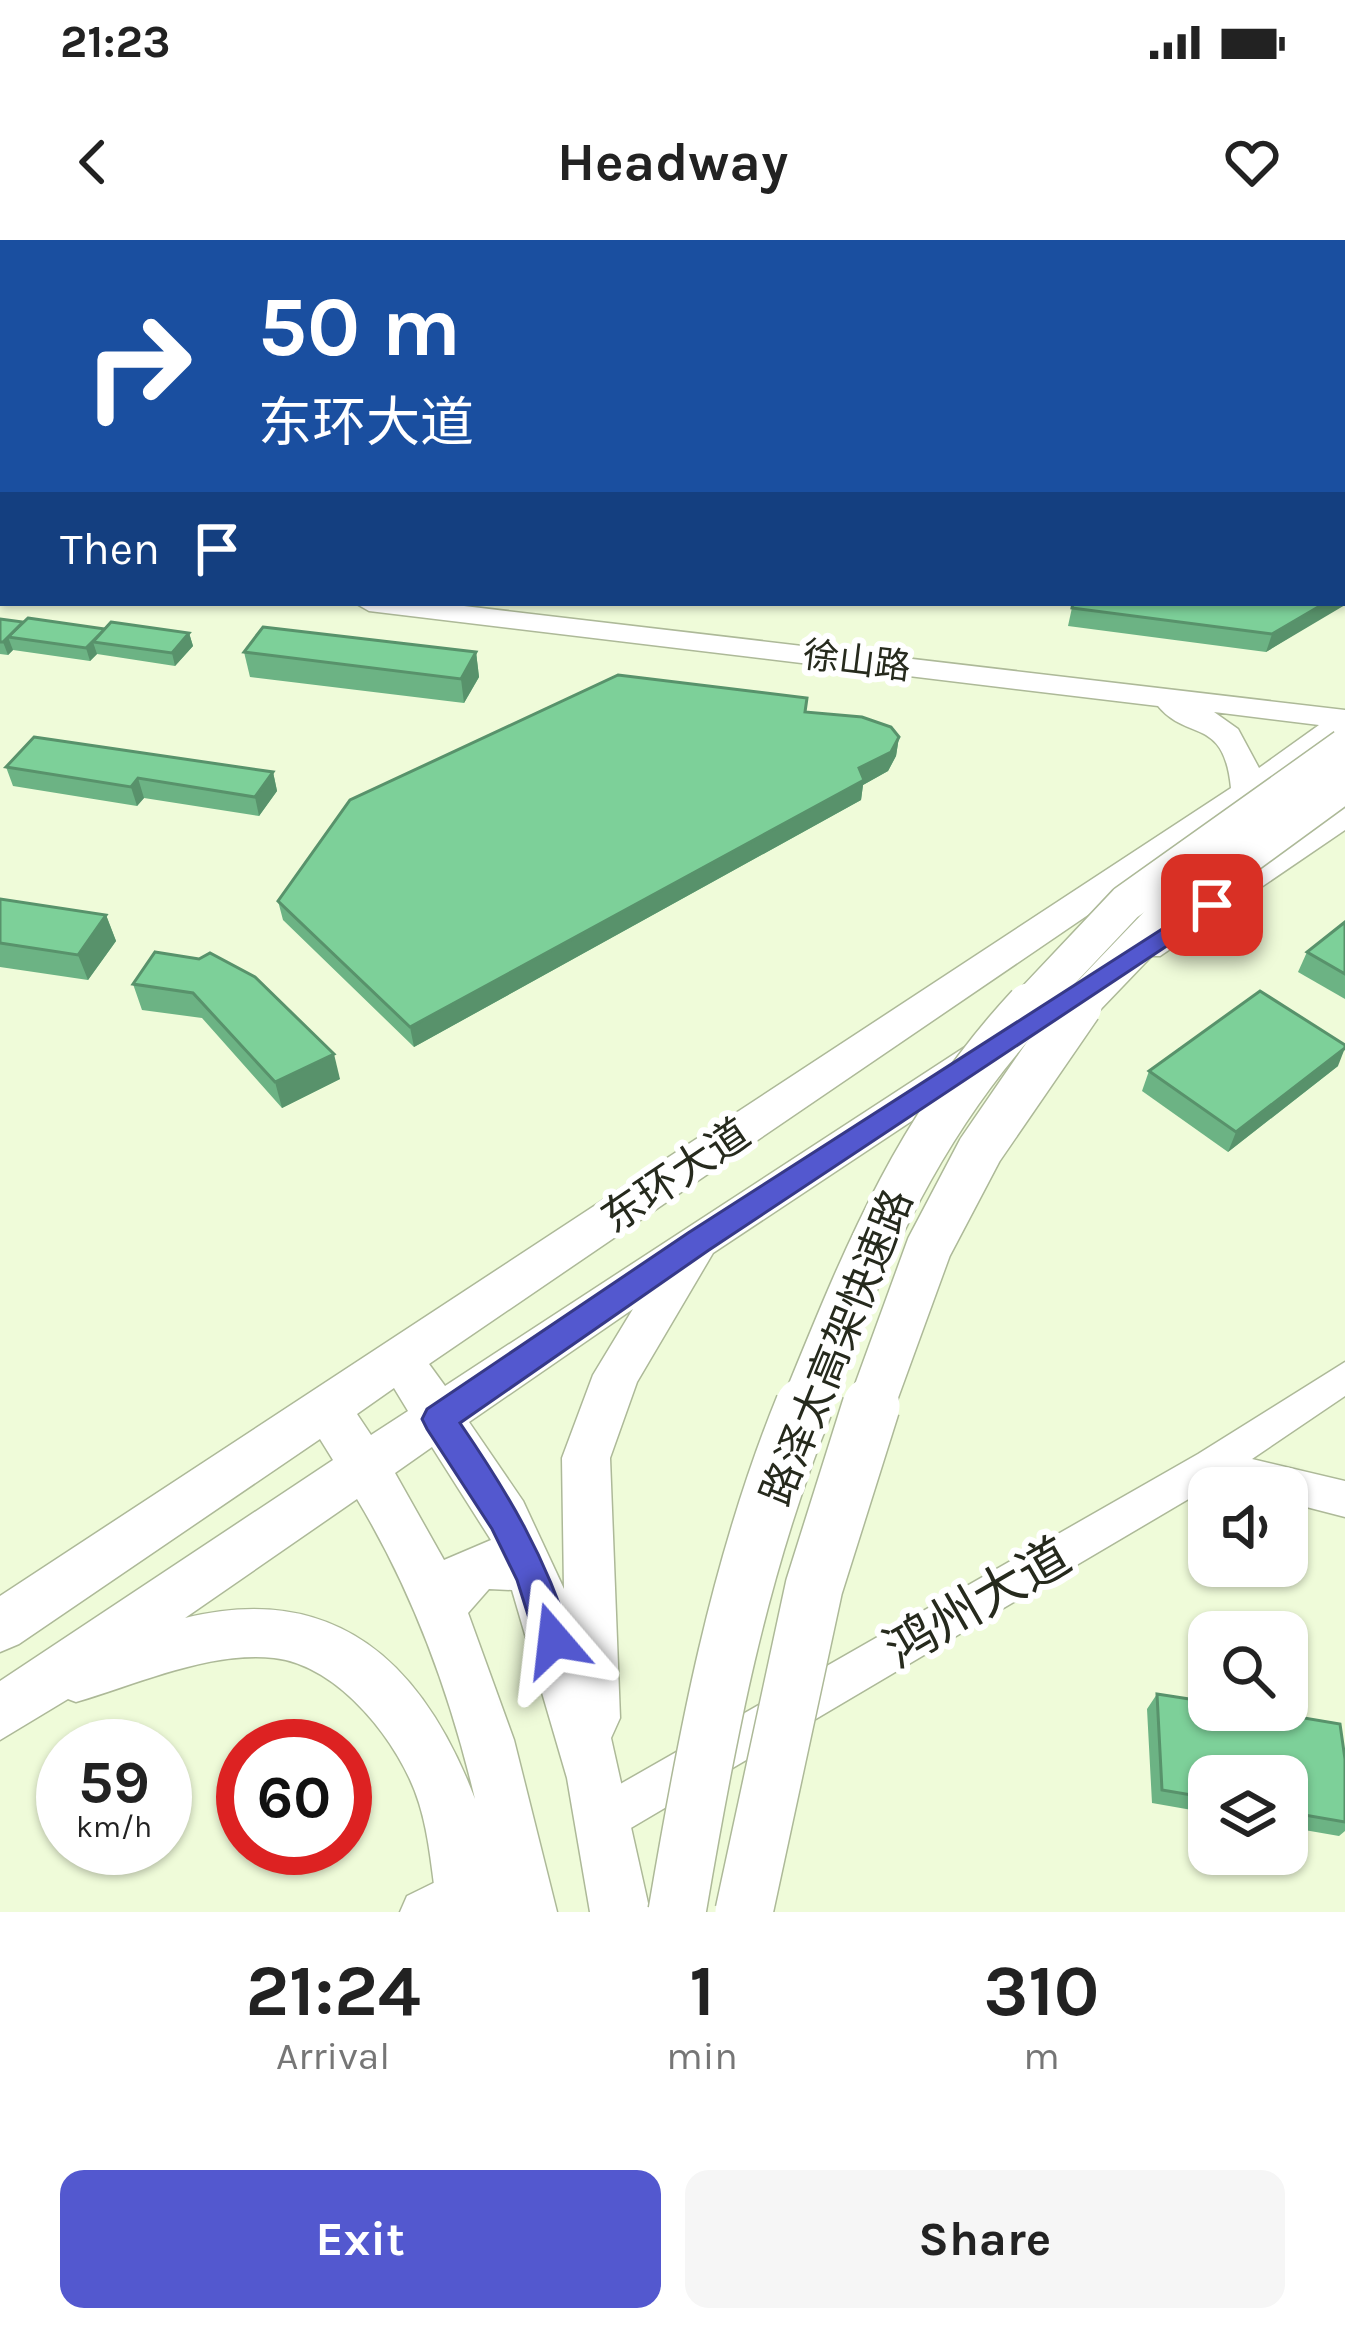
<!DOCTYPE html>
<html lang="en">
<head>
<meta charset="utf-8">
<style>
  body { margin:0; font-family:Karla,"Noto Sans SC",sans-serif; background:#f6f6f6; color:#222; height:100vh; display:flex; flex-direction:column; font-size:45px; white-space:nowrap }
  * { box-sizing:border-box; margin:0 }
  p { font-size:39px; color:#767676 }
  .icon { flex:none; width:66px; height:66px; fill:none; stroke:currentColor; stroke-width:2; stroke-linecap:round; stroke-linejoin:round }
  .map { position:relative; height:1672px; overflow:hidden }
  .panel { display:flex; flex-direction:column; background:#fff; flex:1 }
  .panel>* { flex:none }
  .guide { position:absolute; left:0px; top:0px; width:1347px; height:366px; box-shadow:0 3px 9px #0004; background:#1a4fa0; color:#fff; overflow:hidden }
  .fabs { position:absolute; left:1188px; top:1227px; display:grid; gap:24px }
  .fabs a { display:grid; place-items:center; width:120px; height:120px; border-radius:24px; background:#fff; box-shadow:0 3px 9px #0004; font-size:60px }
  .speed { position:absolute; left:36px; top:1479px; display:flex; gap:24px; font-size:60px; font-weight:700; text-align:center }
  .speed>* { display:grid; place-content:center; width:156px; height:156px; border-radius:50%; background:#fff; box-shadow:0 3px 9px #0004; line-height:1 }
  .speed small { font-size:30px; font-weight:400 }
  .speed .limit { border:18px solid #d22; background:#fff; color:#111 }
  .pin { position:absolute; display:grid; place-items:center; width:102px; height:102px; color:#fff; margin:-51px; border-radius:24px; box-shadow:0 6px 18px #0006 }
  .me { position:absolute; width:132px; margin:-66px; rotate:343deg; stroke-linejoin:round; filter:drop-shadow(0 0 9px #0008) }
  .turn { display:flex; align-items:center; gap:42px; height:252px; padding:0 60px; font-size:54px }
  .turn .icon { width:156px; height:156px; stroke-width:2.5 }
  .turn b { display:block; font-size:84px; line-height:102px }
  .then { display:flex; align-items:center; height:114px; padding:0 60px; background:#0003; gap:24px; font-size:45px }
  .eta { display:flex; justify-content:space-evenly; align-items:center; height:204px; text-align:center }
  .eta b { font-size:72px; font-weight:700; line-height:84px }
  .primary-button { display:flex; gap:24px; margin-top:auto; padding:24px 60px }
  .primary-button a { flex:1; height:138px; border-radius:24px; background:#5358cf; color:#fff; font-size:48px; font-weight:700; line-height:138px; text-align:center }
  .primary-button a+a { background:#f6f6f6; color:#222 }
  .status { display:flex; justify-content:space-between; align-items:center; height:84px; padding:0 60px; background:#fff; direction:ltr }
  .status svg { height:33px; fill:currentColor }
  header { display:flex; justify-content:space-between; align-items:center; height:156px; padding:0 60px; background:#fff; font-size:54px; font-weight:700 }
  .map>svg:first-child { display:block }
  .lines { fill:none; stroke-linecap:round; stroke-linejoin:round }
  .canal { fill:#45c6b8; fill-rule:evenodd }
  .minor-casing { stroke:#adb998; stroke-width:3 }
  .major-casing { stroke:#adb998; stroke-width:3 }
  .minor { fill:#fff; fill-rule:evenodd }
  .major { fill:#fff; fill-rule:evenodd }
  .highway-bridge-far2-casing { stroke:#adb998; stroke-width:39; stroke-linecap:butt }
  .highway-bridge-far1-casing { stroke:#adb998; stroke-width:48; stroke-linecap:butt }
  .highway-bridge-casing { stroke:#adb998; stroke-width:60; stroke-linecap:butt }
  .highway-bridge-far2 { stroke:#fff; stroke-width:36 }
  .highway-bridge-far1 { stroke:#fff; stroke-width:45 }
  .highway-bridge { stroke:#fff; stroke-width:57 }
  .wall { fill:#6cb384 }
  .shaded-wall { fill:#58926b }
  .building { fill:#7dd099; stroke:#58926b; stroke-width:3 }
  .route { fill:#5358cf; stroke:#363987; stroke-width:3 }
  .labels { text-anchor:middle; stroke-width:12; stroke-linejoin:round; paint-order:stroke }
  .far-street-label { font-size:36px; fill:#262a1d; stroke:#fff }
  .street-label { font-size:42px; fill:#262a1d; stroke:#fff }
  .near-street-label { font-size:51px; fill:#262a1d; stroke:#fff }
</style>
</head>
<body>
<div class="status"><b>21:23</b><svg viewBox="0 0 49 12"><path d="M0 12V9h3v3zM5 12V6h3v6zM10 12V3h3v9zM15 12V0h3v12zM26 1h20v11H26zM47 4h2v5h-2z"/></svg></div>
<header><svg class="icon" aria-label="back" viewBox="0 0 24 24"><path d="M15 5l-7 7 7 7"/></svg>Headway<svg class="icon" aria-label="heart" viewBox="0 0 24 24"><path d="M12 20l-8-8c-3-5 5-10 8-4 3-6 11-1 8 4z"/></svg></header>
<div class="map">
<svg width="1345" height="1672" viewBox="0 0 1345 1672">
  <rect width="100%" height="100%" fill="#effbd9"/>
  <g class="lines">
    <polygon class="canal" points="149,0 165,0 148,3"/>
    <g class="minor-casing">
      <g id="minor">
        <polygon points="1345,1122 1345,1156 1252,1219 1345,1241 1345,1277 1287,1262 1287,1248 1214,1244 619,1595 603,1601 587,1595 581,1579 587,1563 1198,1214"/>
        <polygon points="464,1628 480,1635 487,1651 480,1667 470,1672 400,1672 407,1656"/>
      </g>
    </g>
    <g class="major-casing">
      <g id="major">
        <rect x="0" y="313" width="3" height="16"/>
        <path d="M355 363H439L1345 470V494L1258 559 429 1124 445 1146 968 805 982 801 996 805 1001 815 996 825 713 1013 637 1142 610 1218 620 1478 611 1498 650 1672H590L567 1538 512 1350 489 1349 468 1373 514 1500 557 1672H438C432 1636 430 1598 419 1563 401 1504 339 1425 274 1418 209 1411 138 1444 76 1462L68 1459 0 1500V1441L333 1220 320 1199 19 1404 0 1412V1356L1231 548C1224 476 1188 502 1158 466L369 371ZM1214 472 1319 485 1259 528 1238 489ZM633 1069 593 1135 562 1218 564 1349 523 1261 469 1182ZM394 1148 408 1171 371 1195 357 1174ZM432 1207 491 1300 444 1320 395 1233ZM357 1259C413 1352 450 1453 475 1559 423 1423 336 1341 185 1378Z"/>
        <polygon points="1345,565 1345,590 1160,716 1134,716 1129,707 1134,698 1333,568"/>
      </g>
    </g>
    <use href="#minor" class="minor"/>
    <use href="#major" class="major"/>
    <g class="highway-bridge-far2-casing">
      <g id="highway-bridge-far2">
        <polyline points="1026,769 1126,663 1345,507"/>
        <polyline points="1076,769 1167,674 1345,544"/>
      </g>
    </g>
    <g class="highway-bridge-far1-casing">
      <g id="highway-bridge-far1">
        <path d="M803 1169C865 1017 915 889 1029 766"/>
        <polyline points="870,1169 929,1007 980,910 1079,766"/>
      </g>
    </g>
    <g class="highway-bridge-casing">
      <g id="highway-bridge">
        <path d="M677 1672C706 1501 738 1328 804 1166"/>
        <polyline points="744,1672 814,1347 871,1166"/>
      </g>
    </g>
    <use href="#highway-bridge-far2" class="highway-bridge-far2"/>
    <use href="#highway-bridge-far1" class="highway-bridge-far1"/>
    <use href="#highway-bridge" class="highway-bridge"/>
  </g>
  <g class="wall">
    <polygon points="681,0 1345,0 1345,203 1344,3 670,3"/>
    <polygon points="1073,363 1344,363 1266,412 1068,386"/>
    <polygon points="0,379 105,389 189,393 193,406 175,426 97,414 90,421 13,410 8,415 0,414"/>
    <polygon points="244,412 476,412 479,437 464,463 250,437"/>
    <polygon points="806,472 899,497 896,516 888,531 863,545 861,560 414,807 283,680 278,661"/>
    <polygon points="6,527 273,532 277,551 259,576 144,558 137,566 13,546"/>
    <polygon points="0,659 106,675 116,701 88,740 0,727"/>
    <polygon points="1345,682 1345,759 1298,732 1307,712"/>
    <polygon points="255,737 340,839 282,868 202,778 142,770 133,744"/>
    <polygon points="1338,826 1228,912 1142,851 1149,831"/>
    <polygon points="1157,1454 1345,1519 1345,1591 1339,1596 1287,1587 1287,1536 1209,1536 1209,1573 1152,1563 1147,1469"/>
  </g>
  <g class="shaded-wall">
    <polygon points="1345,351 1345,365 1266,412 1272,394 1325,363 1344,363"/>
    <polygon points="189,393 193,406 175,426 172,413"/>
    <polygon points="8,397 13,410 8,415 3,402"/>
    <polygon points="93,402 97,414 90,421 86,408"/>
    <polygon points="476,412 479,437 464,463 461,439"/>
    <polygon points="899,497 896,516 888,531 863,545 861,560 414,807 410,787 859,528"/>
    <polygon points="273,532 277,551 259,576 255,557"/>
    <polygon points="138,538 144,558 137,566 131,547"/>
    <polygon points="106,675 116,701 88,740 78,715"/>
    <polygon points="1345,808 1338,826 1228,912 1236,892"/>
    <polygon points="334,814 340,839 282,868 275,842"/>
  </g>
  <g class="building">
    <polygon points="681,0 845,0 848,3 670,3"/>
    <polygon points="857,0 1345,0 1345,186 1344,3 897,3"/>
    <polygon points="3,208 3,258 0,257 0,214"/>
    <polygon points="1344,240 1345,240 1344,352"/>
    <polygon points="1073,363 1325,363 1272,394 1072,368"/>
    <polygon points="28,378 105,389 86,408 8,397"/>
    <polygon points="0,379 23,382 3,402 0,402"/>
    <polygon points="111,382 189,393 172,413 93,402"/>
    <polygon points="263,387 476,412 461,439 244,412"/>
    <polygon points="618,435 807,458 805,472 862,477 891,487 899,497 891,512 859,528 864,540 410,787 278,661 350,560"/>
    <polygon points="34,497 273,532 255,557 138,538 131,547 6,527"/>
    <polygon points="0,659 106,675 78,715 0,703"/>
    <polygon points="1345,682 1345,734 1307,712"/>
    <polygon points="155,712 199,719 210,713 255,737 334,814 275,842 193,753 133,744"/>
    <polygon points="1260,751 1345,805 1345,808 1236,892 1149,831"/>
    <polygon points="1157,1454 1209,1462 1209,1470 1256,1470 1340,1484 1345,1519 1345,1582 1287,1572 1287,1536 1209,1536 1209,1558 1162,1550"/>
  </g>
  <path class="route" d="M1212 657 1221 659V670L709 1010 460 1183C510 1256 545 1316 572 1400L567 1413 554 1419 540 1413 517 1340 492 1289 427 1189 422 1179 427 1169 688 993Z"/>
  <g class="labels">
    <g class="far-street-label">
      <text transform="translate(857 420) rotate(7)" y="13">徐山路</text>
    </g>
    <g class="street-label">
      <text transform="translate(675 935) rotate(-34)" y="15">东环大道</text>
      <text transform="translate(836 1107) rotate(-68)" y="15">路泽太高架快速路</text>
    </g>
    <g class="near-street-label">
      <text transform="translate(977 1362) rotate(-30)" y="18">鸿州大道</text>
    </g>
  </g>
</svg>
<div class="fabs">
<a><svg class="icon" aria-label="sound" viewBox="0 0 24 24"><path d="M4 9h4l5-4v14l-5-4H4zM17 9q2 3 0 6"/></svg></a>
<a><svg class="icon" aria-label="search" viewBox="0 0 24 24"><circle cx="10" cy="10" r="6"/><path d="M15 15l6 6"/></svg></a>
<a><svg class="icon" aria-label="layers" viewBox="0 0 24 24"><path d="M12 4l9 5-9 5-9-5zM3 14l9 5 9-5"/></svg></a>
</div>
<div class="speed"><div>59<small>km/h</small></div><div class="limit">60</div></div>
<div class="pin" style="left:1212px;top:665px;background:#d93025"><svg class="icon" aria-label="arrive" viewBox="0 0 24 24"><path d="M6 21V4h12l-3 4 3 4H6"/></svg></div>
<svg class="me" style="left:554px;top:1400px" viewBox="-20 -20 40 40"><path d="M0-17L14 15 0 8-14 15z" fill="#5358cf" stroke="#fff" stroke-width="4"/></svg>
<div class="guide">
<div class="turn"><svg class="icon" aria-label="right" viewBox="0 0 24 24"><path d="M7 20v-9h11M14 6l5 5-5 5"/></svg><div><b>50 m</b>东环大道</div></div>
<div class="then">Then<svg class="icon" aria-label="arrive" viewBox="0 0 24 24"><path d="M6 21V4h12l-3 4 3 4H6"/></svg></div>
</div>
</div>
<section class="panel">
<div class="eta">
<div><b>21:24</b><p>Arrival</p></div>
<div><b>1</b><p>min</p></div>
<div><b>310</b><p>m</p></div>
</div>
<div class="primary-button"><a>Exit</a><a>Share</a></div>
</section>
</body>
</html>
